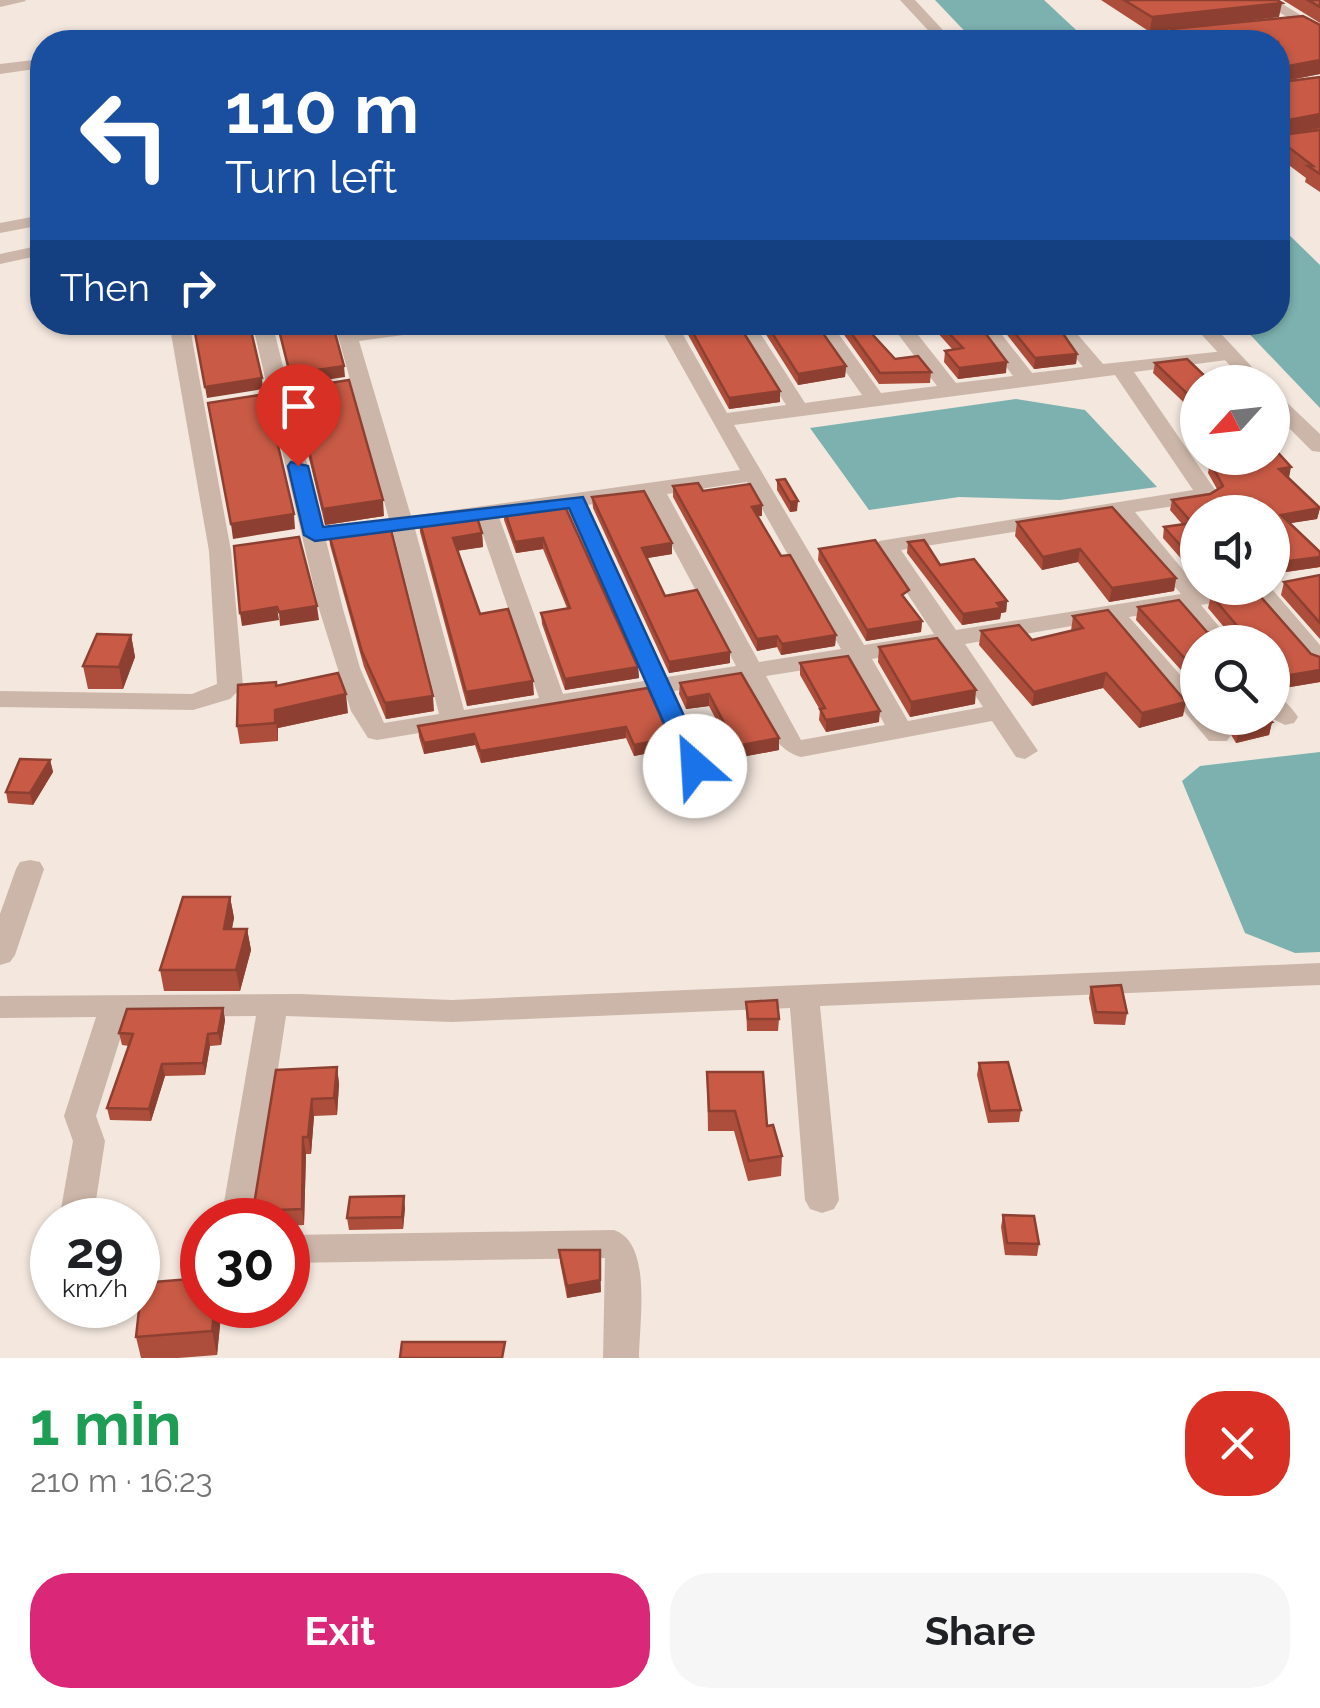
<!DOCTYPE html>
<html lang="en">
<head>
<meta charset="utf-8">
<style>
  body { margin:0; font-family:Raleway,sans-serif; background:#f6f6f6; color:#202124; height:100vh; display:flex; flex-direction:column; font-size:38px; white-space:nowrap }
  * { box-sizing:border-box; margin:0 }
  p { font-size:32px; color:#757577 }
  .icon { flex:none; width:55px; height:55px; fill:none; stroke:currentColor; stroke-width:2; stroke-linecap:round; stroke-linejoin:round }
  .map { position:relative; height:1358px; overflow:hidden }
  .sheet { display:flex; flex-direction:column; background:#fff; flex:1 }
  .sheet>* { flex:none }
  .top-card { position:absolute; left:30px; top:30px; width:1260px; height:305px; border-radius:40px; box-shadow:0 2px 8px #0004; background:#1a4fa0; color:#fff; overflow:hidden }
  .needle { width:65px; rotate:243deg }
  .buttons { position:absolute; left:1180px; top:365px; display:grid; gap:20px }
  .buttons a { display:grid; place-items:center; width:110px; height:110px; border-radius:50%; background:#fff; box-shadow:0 2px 8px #0004; font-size:50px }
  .speed { position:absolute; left:30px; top:1198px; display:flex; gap:20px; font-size:50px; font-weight:700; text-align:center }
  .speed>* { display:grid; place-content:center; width:130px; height:130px; border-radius:50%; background:#fff; box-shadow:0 2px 8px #0004; line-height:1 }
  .speed small { font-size:25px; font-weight:400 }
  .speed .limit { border:15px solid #d22; background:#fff; color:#111 }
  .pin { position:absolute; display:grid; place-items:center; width:85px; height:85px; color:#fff; margin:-102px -42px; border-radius:50% 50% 50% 0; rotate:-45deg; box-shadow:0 0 10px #0007 }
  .pin .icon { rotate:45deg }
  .me { position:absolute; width:110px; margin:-55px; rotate:334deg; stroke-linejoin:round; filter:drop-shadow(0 0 8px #0008) }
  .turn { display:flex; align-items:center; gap:35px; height:210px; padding:0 30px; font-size:45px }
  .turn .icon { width:130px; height:130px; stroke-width:2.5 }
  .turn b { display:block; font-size:70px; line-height:85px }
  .then { display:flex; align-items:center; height:95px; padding:0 30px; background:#0003; gap:20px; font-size:38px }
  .round { display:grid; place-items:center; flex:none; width:105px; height:105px; border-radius:40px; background:#f6f6f6 }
  .head { display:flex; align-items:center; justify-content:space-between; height:170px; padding:0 30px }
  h1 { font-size:60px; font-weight:700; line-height:75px; color:#1e9e55 }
  .action { display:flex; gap:20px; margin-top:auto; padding:20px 30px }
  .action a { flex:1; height:115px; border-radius:40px; background:#db2777; color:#fff; font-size:40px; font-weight:700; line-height:115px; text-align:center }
  .action a+a { background:#f6f6f6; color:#202124 }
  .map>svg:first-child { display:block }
  .water { fill:#7cb1af }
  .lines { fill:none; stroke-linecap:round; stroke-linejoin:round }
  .minor { fill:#ccb6a9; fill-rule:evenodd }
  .tertiary { fill:#ccb6a9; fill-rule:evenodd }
  .wall { fill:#ad4e3c; fill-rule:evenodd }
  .shaded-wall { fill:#8d4031 }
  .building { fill:#c95b46; stroke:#8d4031; stroke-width:2.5 }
  .route { fill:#1a73e8; stroke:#114b97; stroke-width:2.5 }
</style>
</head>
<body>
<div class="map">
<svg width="1320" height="1358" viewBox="0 0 1320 1358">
  <rect width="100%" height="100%" fill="#f3e7de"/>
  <g class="water">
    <polygon points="935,0 1044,0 1089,42 975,42"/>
    <polygon points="1278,224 1320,265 1320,408 1239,323 1278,322"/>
    <polygon points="1016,399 1085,410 1157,487 1060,500 959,497 869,510 810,428"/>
    <polygon points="1320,752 1320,952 1295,953 1245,933 1182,781 1200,766"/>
  </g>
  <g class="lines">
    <g class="minor">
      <polygon points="0,0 25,0 26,1 0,7"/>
      <polygon points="1204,28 1209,29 1209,35 1155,41 1148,37 1155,33"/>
      <polygon points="42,59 42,68 0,74 0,64"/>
      <polygon points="42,215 42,225 0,233 0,223"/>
      <polygon points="42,245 42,255 0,264 0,254"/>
      <polygon points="169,322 189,322 231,551 243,686 230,699 193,710 0,707 0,691 192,694 217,684 209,551"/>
      <path d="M252 322H272L343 609 360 668 384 723 439 714 393 532 380 531 377 526 389 519 334 322H354L356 329 407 322H464L455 328 359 341 411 516 740 470 657 322H676L727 413 786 405 734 322H753L805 403 862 395 811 322H830L881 393 937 386 889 322H908L956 383 1013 376 973 322H992L1032 373 1083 367 1047 322H1067L1103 364 1234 350 1237 354 1227 360 1134 372 1218 494 1207 501 1135 512 1198 588H1271L1320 645V667L1311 665 1252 596 1201 605 1232 642H1207L1178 609 1129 617 1198 695V718H1217L1231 735 1227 741H1209L1107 620 965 644 1038 751 1025 759 1016 757 992 721 801 757C770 749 758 707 743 680L674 691 708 766 695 774 682 766 650 695 377 740 368 738 351 711 319 609ZM1115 375 1193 490 879 541 876 546 934 634 864 645 734 425ZM747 482 841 649 759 662 667 494ZM646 497 736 666 667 677 587 505ZM566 508 644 681 563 694 499 517ZM1114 516 1181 594 956 630 901 550ZM478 520 539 698 464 710 415 529ZM943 647 983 707 908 721 872 659ZM849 663 885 725 801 740 766 676Z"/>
      <path d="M1272 695C1284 698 1291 707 1298 717L1294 723 1285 725 1271 718Z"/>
      <polygon points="30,860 40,862 44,869 15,955 10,962 0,965 0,914 16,869 20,862"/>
      <polygon points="1320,963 1320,985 820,1006 839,1200 834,1209 822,1213 810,1209 805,1200 790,1008 452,1022 286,1016 255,1220 221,1220 256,1016 127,1017 96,1116 105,1141 93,1220 59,1220 73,1141 64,1116 96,1017 0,1018 0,996 300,994 452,1000"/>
      <path d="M614 1230C653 1243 639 1323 639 1358H603L605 1258 288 1263V1235Z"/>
    </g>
    <g class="tertiary">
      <polygon points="900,0 915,0 954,42 939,42"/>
      <polygon points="1259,0 1276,0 1320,27 1320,37"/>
      <polygon points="1190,322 1210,322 1266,382 1245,382"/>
      <polygon points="1272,393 1279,395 1320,434 1320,452 1312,451 1272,411"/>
    </g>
  </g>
  <g class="wall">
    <path d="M1101 0H1277L1279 17 1173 29 1320 25V192L1305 182 1306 178 1278 157V42H1169L1171 29 1150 32ZM1320 74V77L1281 82Z"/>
    <polygon points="1283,0 1320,0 1320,23"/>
    <polygon points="681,322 737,322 780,402 729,409"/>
    <polygon points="758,322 815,322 846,366 845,377 798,385"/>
    <polygon points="835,322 861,322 895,359 931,372 930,383 879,384"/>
    <polygon points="928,322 977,322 1006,373 958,379 944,362 945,351 953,350"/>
    <polygon points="997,322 1055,322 1077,354 1076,364 1034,369"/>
    <polygon points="1155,363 1198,382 1198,416 1153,373"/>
    <polygon points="294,389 384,516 325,525 296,404"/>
    <polygon points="1232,458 1272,458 1288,478 1320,508 1317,519 1290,523 1320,552 1320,567 1272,574 1198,512 1198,578 1163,538 1164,527 1182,524 1170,510 1172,500 1210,494 1217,489 1208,473 1210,462 1233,459"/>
    <polygon points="777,480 797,511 790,512 777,490"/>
    <polygon points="673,486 703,491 762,505 762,516 758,516 781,556 836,635 835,646 781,655 777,647 757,651 673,497"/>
    <polygon points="592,497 672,554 647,558 665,596 730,652 730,663 669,673 593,508"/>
    <polygon points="563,502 638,667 639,678 565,690 542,624 541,613 567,608 543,549 516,553 504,520 504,509"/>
    <polygon points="419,519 482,533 483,547 457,551 480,614 534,695 467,706 420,532"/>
    <polygon points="1017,522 1176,578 1174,591 1109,602 1078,562 1042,570 1015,536"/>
    <polygon points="328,530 434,711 386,719 364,667 330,545"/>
    <polygon points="908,542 940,565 1007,601 1006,612 1001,613 1000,619 962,625 907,553"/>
    <polygon points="819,549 907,601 922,621 921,632 866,641 818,560"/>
    <polygon points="1320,575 1320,639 1281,595 1284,582"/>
    <polygon points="1211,595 1320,670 1320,682 1272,690 1198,642 1198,689 1136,620 1138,607 1207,632 1229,633 1208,608"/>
    <polygon points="1073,616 1183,716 1139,728 1103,688 1032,706 979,645 981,631 1032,640 1071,631"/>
    <polygon points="131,635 135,657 123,689 88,689 83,666"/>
    <polygon points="879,647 975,704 910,717 878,662"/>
    <polygon points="800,663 879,722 826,732 819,720 820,710 800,675"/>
    <polygon points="741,673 779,750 736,758 709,706 686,709 679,694 680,683"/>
    <polygon points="276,686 348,713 278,728 278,741 240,744 237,726"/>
    <polygon points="648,688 670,749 634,756 626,738 481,763 475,745 424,754 419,737 418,726"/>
    <polygon points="1221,718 1268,718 1272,722 1269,735 1236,743"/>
    <polygon points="50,760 53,772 33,805 8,803 6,792"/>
    <polygon points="230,897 234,918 232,929 247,929 251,950 240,991 164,991 160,970"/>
    <polygon points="1091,987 1127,1013 1125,1025 1094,1024 1089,998"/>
    <polygon points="746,1002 779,1019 778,1031 747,1031"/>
    <polygon points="223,1008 225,1020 221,1045 210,1046 205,1075 165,1076 151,1121 110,1120 107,1108 129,1046 122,1045 119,1033"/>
    <polygon points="979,1063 1021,1110 1019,1122 988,1123 977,1075"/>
    <polygon points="337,1067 339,1084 337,1115 314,1116 311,1154 306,1154 304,1225 288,1226 288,1220 254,1220 253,1211 276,1070"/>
    <polygon points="707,1072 767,1126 782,1156 781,1176 748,1181 734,1131 708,1131"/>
    <polygon points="405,1208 403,1229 349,1230 347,1218"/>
    <polygon points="1003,1215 1039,1244 1037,1256 1005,1255 1001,1227"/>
    <polygon points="559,1250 601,1292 567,1298 560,1262"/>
    <polygon points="222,1305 217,1355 178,1358 141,1358 136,1337"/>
  </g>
  <g class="shaded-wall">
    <polygon points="1282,3 1279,17 1150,32 1152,17"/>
    <polygon points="1320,60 1320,74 1278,82 1278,68"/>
    <polygon points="1320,114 1320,128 1278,136 1278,122"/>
    <polygon points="1077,354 1076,364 1034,369 1035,358"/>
    <polygon points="1007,362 1006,373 958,379 959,368"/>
    <polygon points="344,366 345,377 291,385 290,374"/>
    <polygon points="846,366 845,377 798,385 798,374"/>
    <polygon points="262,378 263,389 207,398 205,387"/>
    <polygon points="780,391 780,402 729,409 729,398"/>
    <polygon points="1291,467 1289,478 1279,469"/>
    <polygon points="383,500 384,516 325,525 323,509"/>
    <polygon points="798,501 797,511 790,512 790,502"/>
    <polygon points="762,505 762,516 751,517 752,507"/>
    <polygon points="1320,508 1317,519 1279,525 1281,515"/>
    <polygon points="294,514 295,529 233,539 231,524"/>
    <polygon points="482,533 483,547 454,551 453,538"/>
    <polygon points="543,538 543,549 516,553 515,542"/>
    <polygon points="672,543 672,554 642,559 642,548"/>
    <polygon points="1080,549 1078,562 1042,570 1043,557"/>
    <polygon points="1320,557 1320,567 1272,574 1274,563"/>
    <polygon points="1176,578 1174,591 1109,602 1112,588"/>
    <polygon points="1007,601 1006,612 1001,613 1000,619 962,625 963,614"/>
    <polygon points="317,606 319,620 280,626 279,612"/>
    <polygon points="277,607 279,620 242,626 240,613"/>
    <polygon points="922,621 921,632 866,641 867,630"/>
    <polygon points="131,635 135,657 123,689 119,667"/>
    <polygon points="836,635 835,646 781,655 782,644"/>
    <polygon points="777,636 777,647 757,651 757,639"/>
    <polygon points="730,652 730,663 669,673 669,662"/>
    <polygon points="638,667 639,678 565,690 565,679"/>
    <polygon points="1320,670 1320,682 1272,690 1272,678"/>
    <polygon points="1106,673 1103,688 1032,706 1034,692"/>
    <polygon points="533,681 534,695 467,706 466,692"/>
    <polygon points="976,690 975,704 910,717 911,702"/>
    <polygon points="346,694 348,713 278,728 278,741 275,710"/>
    <polygon points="709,694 709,706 686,709 687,698"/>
    <polygon points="433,696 434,711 386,719 385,703"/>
    <polygon points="1186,702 1183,716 1139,728 1142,713"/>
    <polygon points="880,711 879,722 826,732 826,720"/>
    <polygon points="1272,722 1269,735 1236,743 1239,729"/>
    <polygon points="626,727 626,738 481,763 480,751"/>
    <polygon points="474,734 475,745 424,754 424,743"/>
    <polygon points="670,738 670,749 634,756 634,745"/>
    <polygon points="779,738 779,750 736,758 736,746"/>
    <polygon points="50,760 53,772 33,805 30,793"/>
    <polygon points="230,897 234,918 227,950 224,929"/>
    <polygon points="247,929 251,950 240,991 236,970"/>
    <polygon points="223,1008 225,1020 221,1045 218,1033"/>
    <polygon points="208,1034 210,1046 205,1075 203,1063"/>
    <polygon points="162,1064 165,1076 151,1121 149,1109"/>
    <polygon points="337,1067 339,1084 337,1115 334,1098"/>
    <polygon points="312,1099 314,1116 311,1154 308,1137"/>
    <polygon points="303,1137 306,1154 304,1225 302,1209"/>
    <polygon points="404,1196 405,1208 403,1229 402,1217"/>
    <polygon points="600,1250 601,1292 567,1298 567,1286"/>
    <polygon points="215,1305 222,1305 217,1355 212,1331"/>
  </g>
  <g class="building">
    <polygon points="1124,0 1277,0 1282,3 1152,17"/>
    <polygon points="1308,0 1320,0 1320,7"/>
    <polygon points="1303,16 1320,25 1320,60 1278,68 1278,42 1189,42 1171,29"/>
    <polygon points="1278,70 1281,82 1320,77 1320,114 1278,122"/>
    <polygon points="1278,123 1281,135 1320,130 1320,174 1308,166 1313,166 1278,139"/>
    <polygon points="193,322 249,322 262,378 205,387"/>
    <polygon points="277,322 332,322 344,366 290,374"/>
    <polygon points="687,322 737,322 780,391 729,398"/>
    <polygon points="765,322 815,322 846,366 798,374"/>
    <polygon points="843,322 861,322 895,359 918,356 931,372 880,373"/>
    <polygon points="938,322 977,322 1007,362 959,368 945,351 963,348"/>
    <polygon points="1006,322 1055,322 1077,354 1035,358"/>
    <polygon points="1187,359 1211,382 1198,382 1198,404 1155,363"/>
    <polygon points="349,380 383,500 323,509 294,389"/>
    <polygon points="266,394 294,514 231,524 208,403"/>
    <polygon points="1272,446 1291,467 1279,469 1320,508 1281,515 1320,552 1320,557 1274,563 1272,567 1272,512 1198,512 1198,565 1164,527 1192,523 1172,500 1210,494 1223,486 1210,462 1240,458 1272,458"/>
    <polygon points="785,479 798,501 790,502 777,480"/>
    <polygon points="698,483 703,491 750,484 762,505 752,507 781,556 790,555 836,635 782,644 777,636 757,639 673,486"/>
    <polygon points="644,491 672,543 642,548 665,596 697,590 730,652 669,662 592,497"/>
    <polygon points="563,502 638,667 565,679 541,613 570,608 543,538 515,542 504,509"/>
    <polygon points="1112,507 1176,578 1112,588 1080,549 1043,557 1017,522"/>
    <polygon points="475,511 482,533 453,538 480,614 508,609 533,681 466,692 419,519"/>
    <polygon points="389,522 433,696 385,703 362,652 328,530"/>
    <polygon points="299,537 317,606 279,612 277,607 240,613 234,546"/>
    <polygon points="875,540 909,590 902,595 922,621 867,630 819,549"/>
    <polygon points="924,540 940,565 974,559 1007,601 997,603 1001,608 963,614 908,542"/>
    <polygon points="1320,575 1320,623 1284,582"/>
    <polygon points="1253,588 1311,654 1320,657 1320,670 1272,678 1272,642 1198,642 1198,673 1138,607 1179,600 1207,632 1235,633 1238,627 1211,595"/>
    <polygon points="1108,610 1186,702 1142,713 1106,673 1034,692 981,631 1019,625 1032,640 1083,628 1073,616"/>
    <polygon points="97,634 131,635 119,667 83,666"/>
    <polygon points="937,638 976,690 911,702 879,647"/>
    <polygon points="848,656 880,711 826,720 820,709 825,708 800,663"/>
    <polygon points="338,673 346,694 275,710 275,723 237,726 238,685 276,682 276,686"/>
    <polygon points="741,673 779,738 736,746 709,694 687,698 680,683"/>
    <polygon points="648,688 670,738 634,745 626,727 480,751 474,734 424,743 418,726"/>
    <polygon points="1232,718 1268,718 1272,722 1239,729"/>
    <polygon points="20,759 50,760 30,793 6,792"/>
    <polygon points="183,897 230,897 224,929 247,929 236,970 160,970"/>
    <polygon points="1121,985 1127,1013 1096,1012 1091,987"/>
    <polygon points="777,1000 779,1019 748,1019 746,1002"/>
    <polygon points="223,1008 218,1033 208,1034 203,1063 162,1064 149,1109 107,1108 133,1034 119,1033 127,1009"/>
    <polygon points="1008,1062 1021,1110 990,1111 979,1063"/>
    <polygon points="337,1067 334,1098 312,1099 308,1137 303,1137 302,1209 253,1211 276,1070"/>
    <polygon points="707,1072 763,1072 767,1126 773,1125 782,1156 749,1161 735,1111 709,1111"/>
    <polygon points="404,1196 402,1217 347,1218 350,1197"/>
    <polygon points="1003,1215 1034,1216 1039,1244 1007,1243"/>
    <polygon points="559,1250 600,1250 600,1280 567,1286"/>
    <polygon points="202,1278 202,1305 215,1305 212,1331 136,1337 142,1283"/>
    <polygon points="402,1342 505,1342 502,1358 400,1358"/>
  </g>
  <polygon class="route" points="291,462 308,466 323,527 583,497 707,766 704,771 695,773 683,766 569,508 315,541 304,535 288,466"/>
</svg>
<div class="buttons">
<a><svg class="needle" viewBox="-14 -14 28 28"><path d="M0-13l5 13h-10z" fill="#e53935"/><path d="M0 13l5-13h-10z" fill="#757577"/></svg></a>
<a><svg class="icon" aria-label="sound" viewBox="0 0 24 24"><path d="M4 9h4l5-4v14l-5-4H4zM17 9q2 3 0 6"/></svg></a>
<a><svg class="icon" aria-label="search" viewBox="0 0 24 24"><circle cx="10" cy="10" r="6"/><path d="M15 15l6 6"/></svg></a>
</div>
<div class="speed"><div>29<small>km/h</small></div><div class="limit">30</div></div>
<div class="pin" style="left:298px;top:466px;background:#d93025"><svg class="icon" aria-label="arrive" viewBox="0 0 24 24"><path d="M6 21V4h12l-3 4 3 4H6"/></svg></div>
<svg class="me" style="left:695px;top:766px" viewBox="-20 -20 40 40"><circle r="19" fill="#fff"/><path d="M0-13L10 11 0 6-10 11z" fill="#1a73e8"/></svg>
<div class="top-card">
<div class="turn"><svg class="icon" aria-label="left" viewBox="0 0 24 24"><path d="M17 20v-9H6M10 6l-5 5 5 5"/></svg><div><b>110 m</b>Turn left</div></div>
<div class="then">Then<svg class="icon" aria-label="right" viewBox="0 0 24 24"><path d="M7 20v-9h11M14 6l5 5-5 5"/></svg></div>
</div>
</div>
<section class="sheet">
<div class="head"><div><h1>1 min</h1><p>210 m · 16:23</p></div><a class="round" style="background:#d93025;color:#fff"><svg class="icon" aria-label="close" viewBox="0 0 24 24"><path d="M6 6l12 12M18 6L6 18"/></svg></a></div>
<div class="action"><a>Exit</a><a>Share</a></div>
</section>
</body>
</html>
